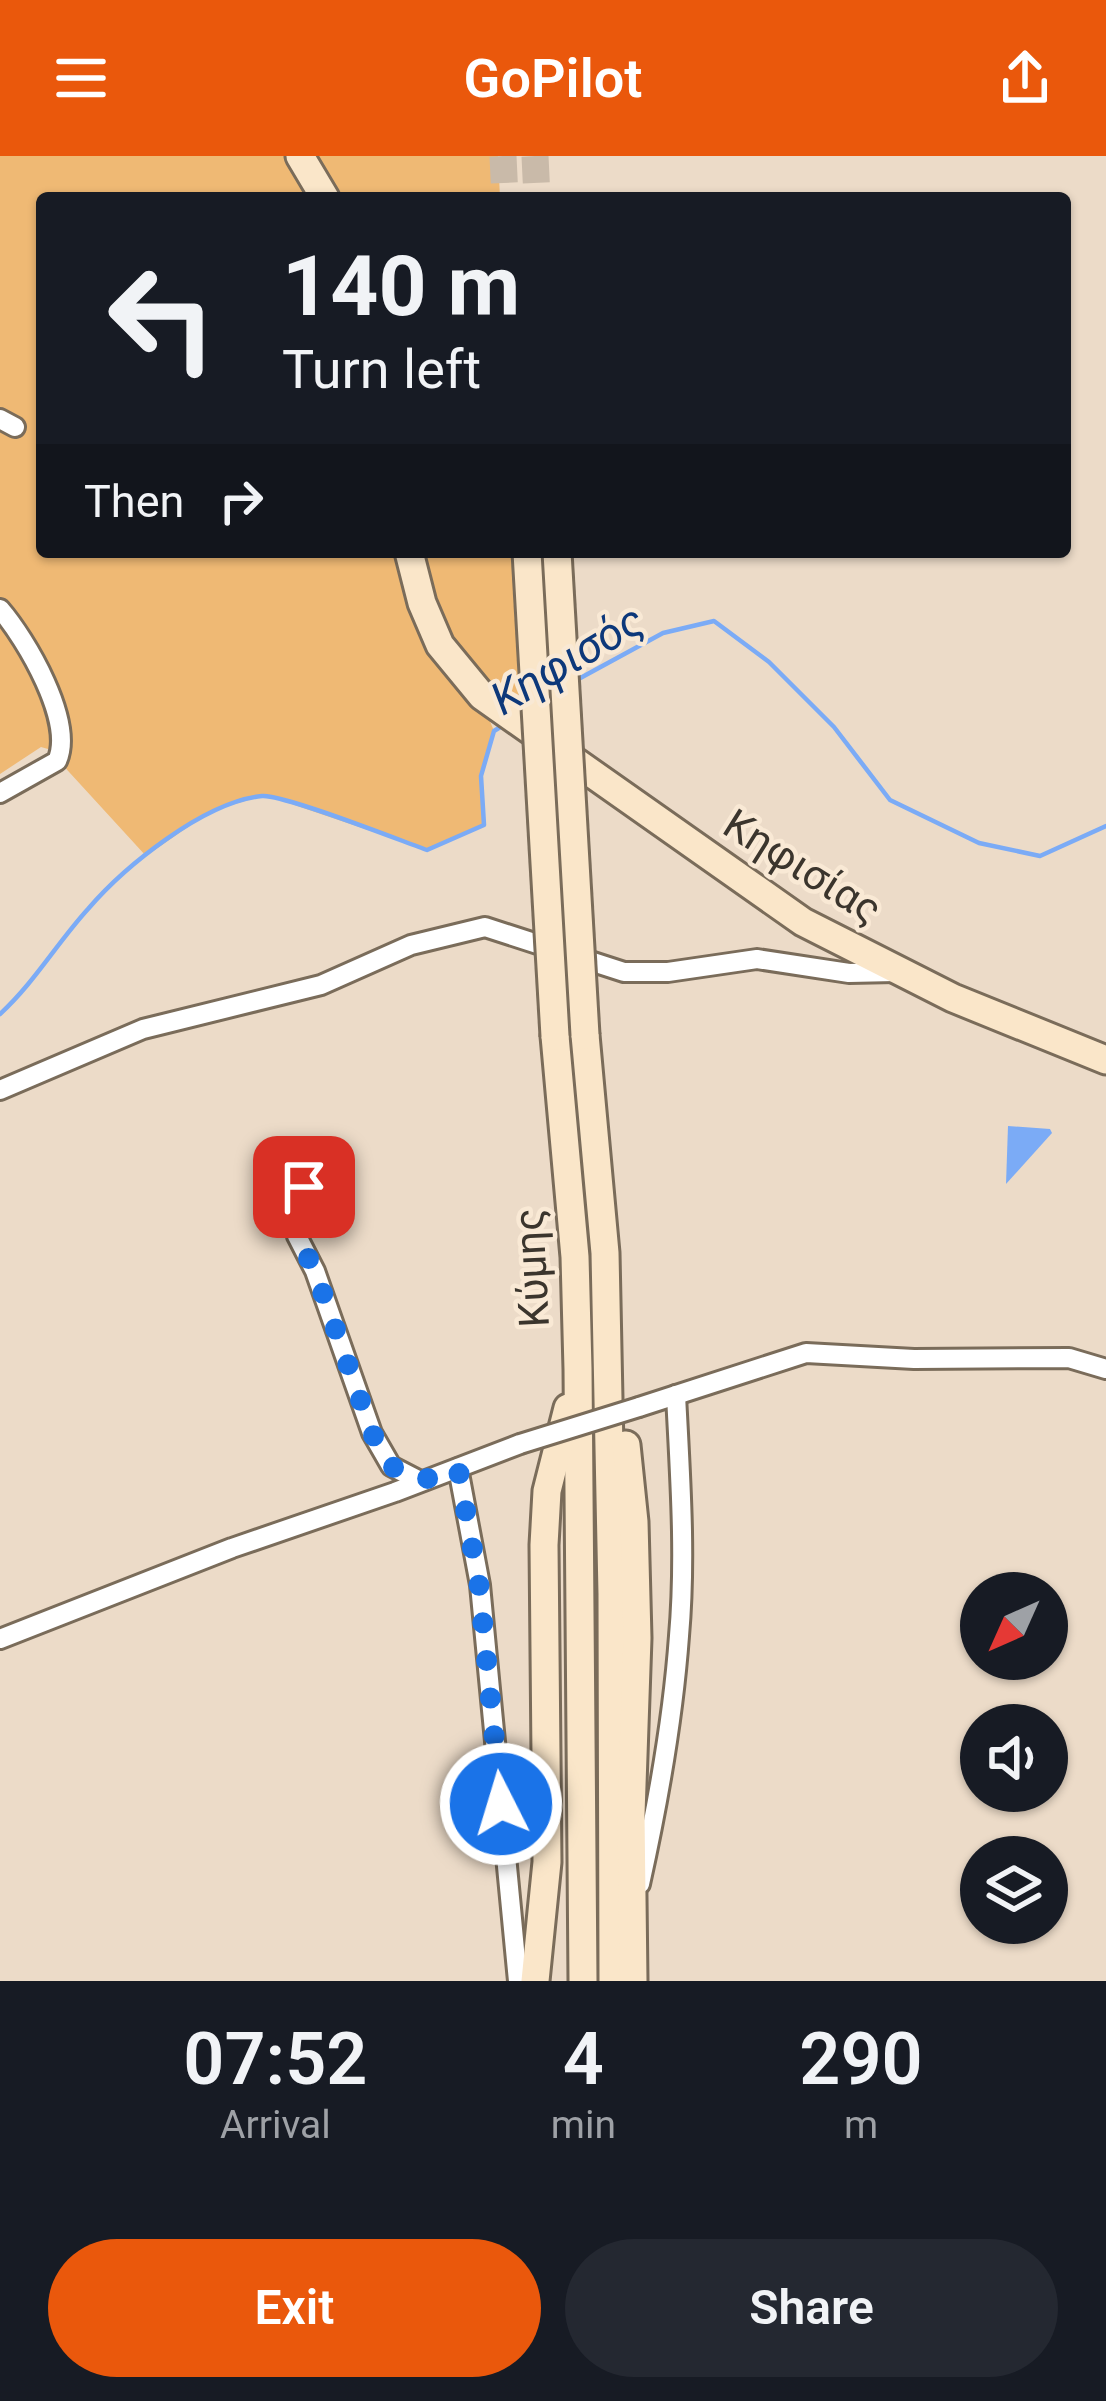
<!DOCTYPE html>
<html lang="en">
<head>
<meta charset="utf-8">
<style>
  body { margin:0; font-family:Roboto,sans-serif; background:#242831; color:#f1f3f6; height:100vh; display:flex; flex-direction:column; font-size:45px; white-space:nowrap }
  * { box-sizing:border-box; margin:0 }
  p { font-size:39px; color:#9ea1a6 }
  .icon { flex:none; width:66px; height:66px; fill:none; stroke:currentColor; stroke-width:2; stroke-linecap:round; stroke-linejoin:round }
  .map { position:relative; height:1825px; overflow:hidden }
  .panel { display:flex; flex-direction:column; background:#171b24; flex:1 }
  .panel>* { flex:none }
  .hud { position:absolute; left:36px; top:36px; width:1035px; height:366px; border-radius:12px; box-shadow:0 3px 9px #0004; background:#171b24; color:#f1f3f6; overflow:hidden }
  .needle { width:78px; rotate:225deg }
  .buttons { position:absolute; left:960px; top:1416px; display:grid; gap:24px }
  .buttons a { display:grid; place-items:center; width:108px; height:108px; border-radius:50%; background:#171b24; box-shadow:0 3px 9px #0004; font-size:60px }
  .pin { position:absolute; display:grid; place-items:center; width:102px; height:102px; color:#fff; margin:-51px; border-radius:24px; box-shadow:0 6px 18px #0006 }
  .me { position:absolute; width:132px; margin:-66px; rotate:355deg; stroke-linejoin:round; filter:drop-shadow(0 0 9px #0008) }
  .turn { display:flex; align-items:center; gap:42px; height:252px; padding:0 48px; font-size:54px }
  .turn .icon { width:156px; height:156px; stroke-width:2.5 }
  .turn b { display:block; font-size:84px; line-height:102px }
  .then { display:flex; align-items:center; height:114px; padding:0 48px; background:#0003; gap:24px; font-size:45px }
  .eta { display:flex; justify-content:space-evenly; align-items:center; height:204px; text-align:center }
  .eta b { font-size:72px; font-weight:600; line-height:84px }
  .action { display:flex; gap:24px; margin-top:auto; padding:24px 48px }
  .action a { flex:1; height:138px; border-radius:72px; background:#ea580c; color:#fff; font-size:48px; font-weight:600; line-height:138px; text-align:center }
  .action a+a { background:#242831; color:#f1f3f6 }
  header { display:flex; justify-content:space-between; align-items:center; height:156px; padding:0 48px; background:#ea580c; color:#fff; font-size:54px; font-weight:600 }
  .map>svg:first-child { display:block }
  .green { fill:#efb974 }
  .water { fill:#7babf6 }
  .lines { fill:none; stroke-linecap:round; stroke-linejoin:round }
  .stream { stroke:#7babf6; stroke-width:4.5 }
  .secondary-tunnel { stroke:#c9baa9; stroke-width:27; stroke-dasharray:27 14; stroke-linecap:butt }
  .street-casing { stroke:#7a6c5a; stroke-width:24 }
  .secondary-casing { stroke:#7a6c5a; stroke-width:33 }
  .street { stroke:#fff; stroke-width:18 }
  .secondary { stroke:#fae6c9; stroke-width:27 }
  .street-bridge-casing { stroke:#7a6c5a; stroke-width:24; stroke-linecap:butt }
  .secondary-bridge-casing { stroke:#7a6c5a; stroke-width:33; stroke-linecap:butt }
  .street-bridge { stroke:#fff; stroke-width:18 }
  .secondary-bridge { stroke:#fae6c9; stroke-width:27 }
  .route { stroke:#1a73e8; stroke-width:21; stroke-dasharray:0 37.8 }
  .labels { text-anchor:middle; stroke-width:9; stroke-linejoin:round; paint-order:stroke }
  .street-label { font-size:42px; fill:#3b352d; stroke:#f9e9d5 }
  .water-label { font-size:45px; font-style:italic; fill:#0d387a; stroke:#f9e9d5 }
</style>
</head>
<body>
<header><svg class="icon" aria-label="menu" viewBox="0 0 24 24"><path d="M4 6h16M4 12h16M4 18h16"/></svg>GoPilot<svg class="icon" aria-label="share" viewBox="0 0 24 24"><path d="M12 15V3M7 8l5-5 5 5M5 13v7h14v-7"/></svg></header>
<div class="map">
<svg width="1106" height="1825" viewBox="0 0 1106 1825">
  <rect width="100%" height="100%" fill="#ecdbc8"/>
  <g class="green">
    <polygon points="0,0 284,0 310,42 42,42 42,396 393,396 412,454 432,494 449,521 489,563 494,575 481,620 484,669 427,694 265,639 211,655 146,700 48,593 41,591 0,618"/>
    <polygon points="311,0 498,0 500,42 337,42"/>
    <polygon points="418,396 518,396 527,571 485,536 446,485"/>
    <polygon points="575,876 595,1097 604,1825 592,1825 565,877"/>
  </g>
  <polygon class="water" points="1008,970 1050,973 1052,977 1006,1028"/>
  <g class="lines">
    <g class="stream">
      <polyline points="573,526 663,477 714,465 769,506 834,571 890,644 979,687 1040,700 1106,670"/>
      <path d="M0 858C34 827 57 787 88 753 125 710 204 646 262 640 283 638 399 684 427 694L484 669 481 620 494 575 502 570"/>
    </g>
    <g class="secondary-tunnel">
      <polyline points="503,0 505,42"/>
      <polyline points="535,0 537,42"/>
    </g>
    <g class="street-casing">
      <g id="street">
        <polyline points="0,263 15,271"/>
        <path d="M0 453C26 483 75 566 57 605L0 637"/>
        <polyline points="0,934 143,873 321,829 411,789 485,771 624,816 668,816 757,803 849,817 895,816"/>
        <polyline points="304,1031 295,1063 297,1080 315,1115 372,1277 391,1310 420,1325"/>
        <polyline points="639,1251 806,1197 914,1203 1069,1202 1106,1213"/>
        <polyline points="458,1312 480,1429 518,1825"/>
        <polyline points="0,1483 232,1392 395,1336 520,1288"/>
        <path d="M640 1728C658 1647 673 1563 679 1480 686 1400 680 1319 676 1239"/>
      </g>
    </g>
    <g class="secondary-casing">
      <g id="secondary">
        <polyline points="300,0 325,42"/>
        <polyline points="409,396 422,447 440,489 482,540 803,766 953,842 1106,904"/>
        <polyline points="585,879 605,1097 612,1438 613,1825"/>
        <polyline points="555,880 575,1101 578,1213 583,1825"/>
        <polyline points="626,1289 634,1366 637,1482 631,1658 633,1825"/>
        <polyline points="535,1825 547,1706 544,1389 547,1335 568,1252"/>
      </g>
    </g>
    <use href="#street" class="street"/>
    <use href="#secondary" class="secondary"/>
    <g class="street-bridge-casing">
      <polyline id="street-bridge" points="520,1288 639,1251"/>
    </g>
    <g class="secondary-bridge-casing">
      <g id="secondary-bridge">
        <polyline points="527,396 555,880"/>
        <polyline points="557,396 585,879"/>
      </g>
    </g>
    <use href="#street-bridge" class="street-bridge"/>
    <use href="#secondary-bridge" class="secondary-bridge"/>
  </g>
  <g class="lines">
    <polyline class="route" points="304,1031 295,1064 297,1080 315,1115 372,1277 391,1310 420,1325 458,1312 479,1429 501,1648"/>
  </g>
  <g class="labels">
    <g class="street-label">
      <text transform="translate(803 710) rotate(32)" y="15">Κηφισίας</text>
      <text transform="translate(531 1112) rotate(-93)" y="15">Κύμης</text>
    </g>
    <g class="water-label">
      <text transform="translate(567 503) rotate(-31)" y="16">Κηφισός</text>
    </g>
  </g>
</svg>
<div class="buttons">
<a><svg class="needle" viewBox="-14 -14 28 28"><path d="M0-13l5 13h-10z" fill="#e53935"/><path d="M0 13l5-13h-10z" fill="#9ea1a6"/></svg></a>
<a><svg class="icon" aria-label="sound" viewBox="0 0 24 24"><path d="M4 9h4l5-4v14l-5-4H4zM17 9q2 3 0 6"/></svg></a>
<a><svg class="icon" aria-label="layers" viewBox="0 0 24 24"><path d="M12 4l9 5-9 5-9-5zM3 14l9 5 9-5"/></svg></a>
</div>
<div class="pin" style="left:304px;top:1031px;background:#d93025"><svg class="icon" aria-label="arrive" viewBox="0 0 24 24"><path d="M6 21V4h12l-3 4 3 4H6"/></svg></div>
<svg class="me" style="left:501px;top:1648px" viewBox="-20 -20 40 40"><circle r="17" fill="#1a73e8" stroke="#fff" stroke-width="3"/><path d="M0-11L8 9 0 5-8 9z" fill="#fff"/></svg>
<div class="hud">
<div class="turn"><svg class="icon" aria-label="left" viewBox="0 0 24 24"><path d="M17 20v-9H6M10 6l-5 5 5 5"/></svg><div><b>140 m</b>Turn left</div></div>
<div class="then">Then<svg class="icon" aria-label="right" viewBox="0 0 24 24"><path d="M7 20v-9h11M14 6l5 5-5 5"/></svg></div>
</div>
</div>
<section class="panel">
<div class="eta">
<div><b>07:52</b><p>Arrival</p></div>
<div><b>4</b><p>min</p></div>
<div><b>290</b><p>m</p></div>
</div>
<div class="action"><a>Exit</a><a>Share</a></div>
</section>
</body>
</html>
